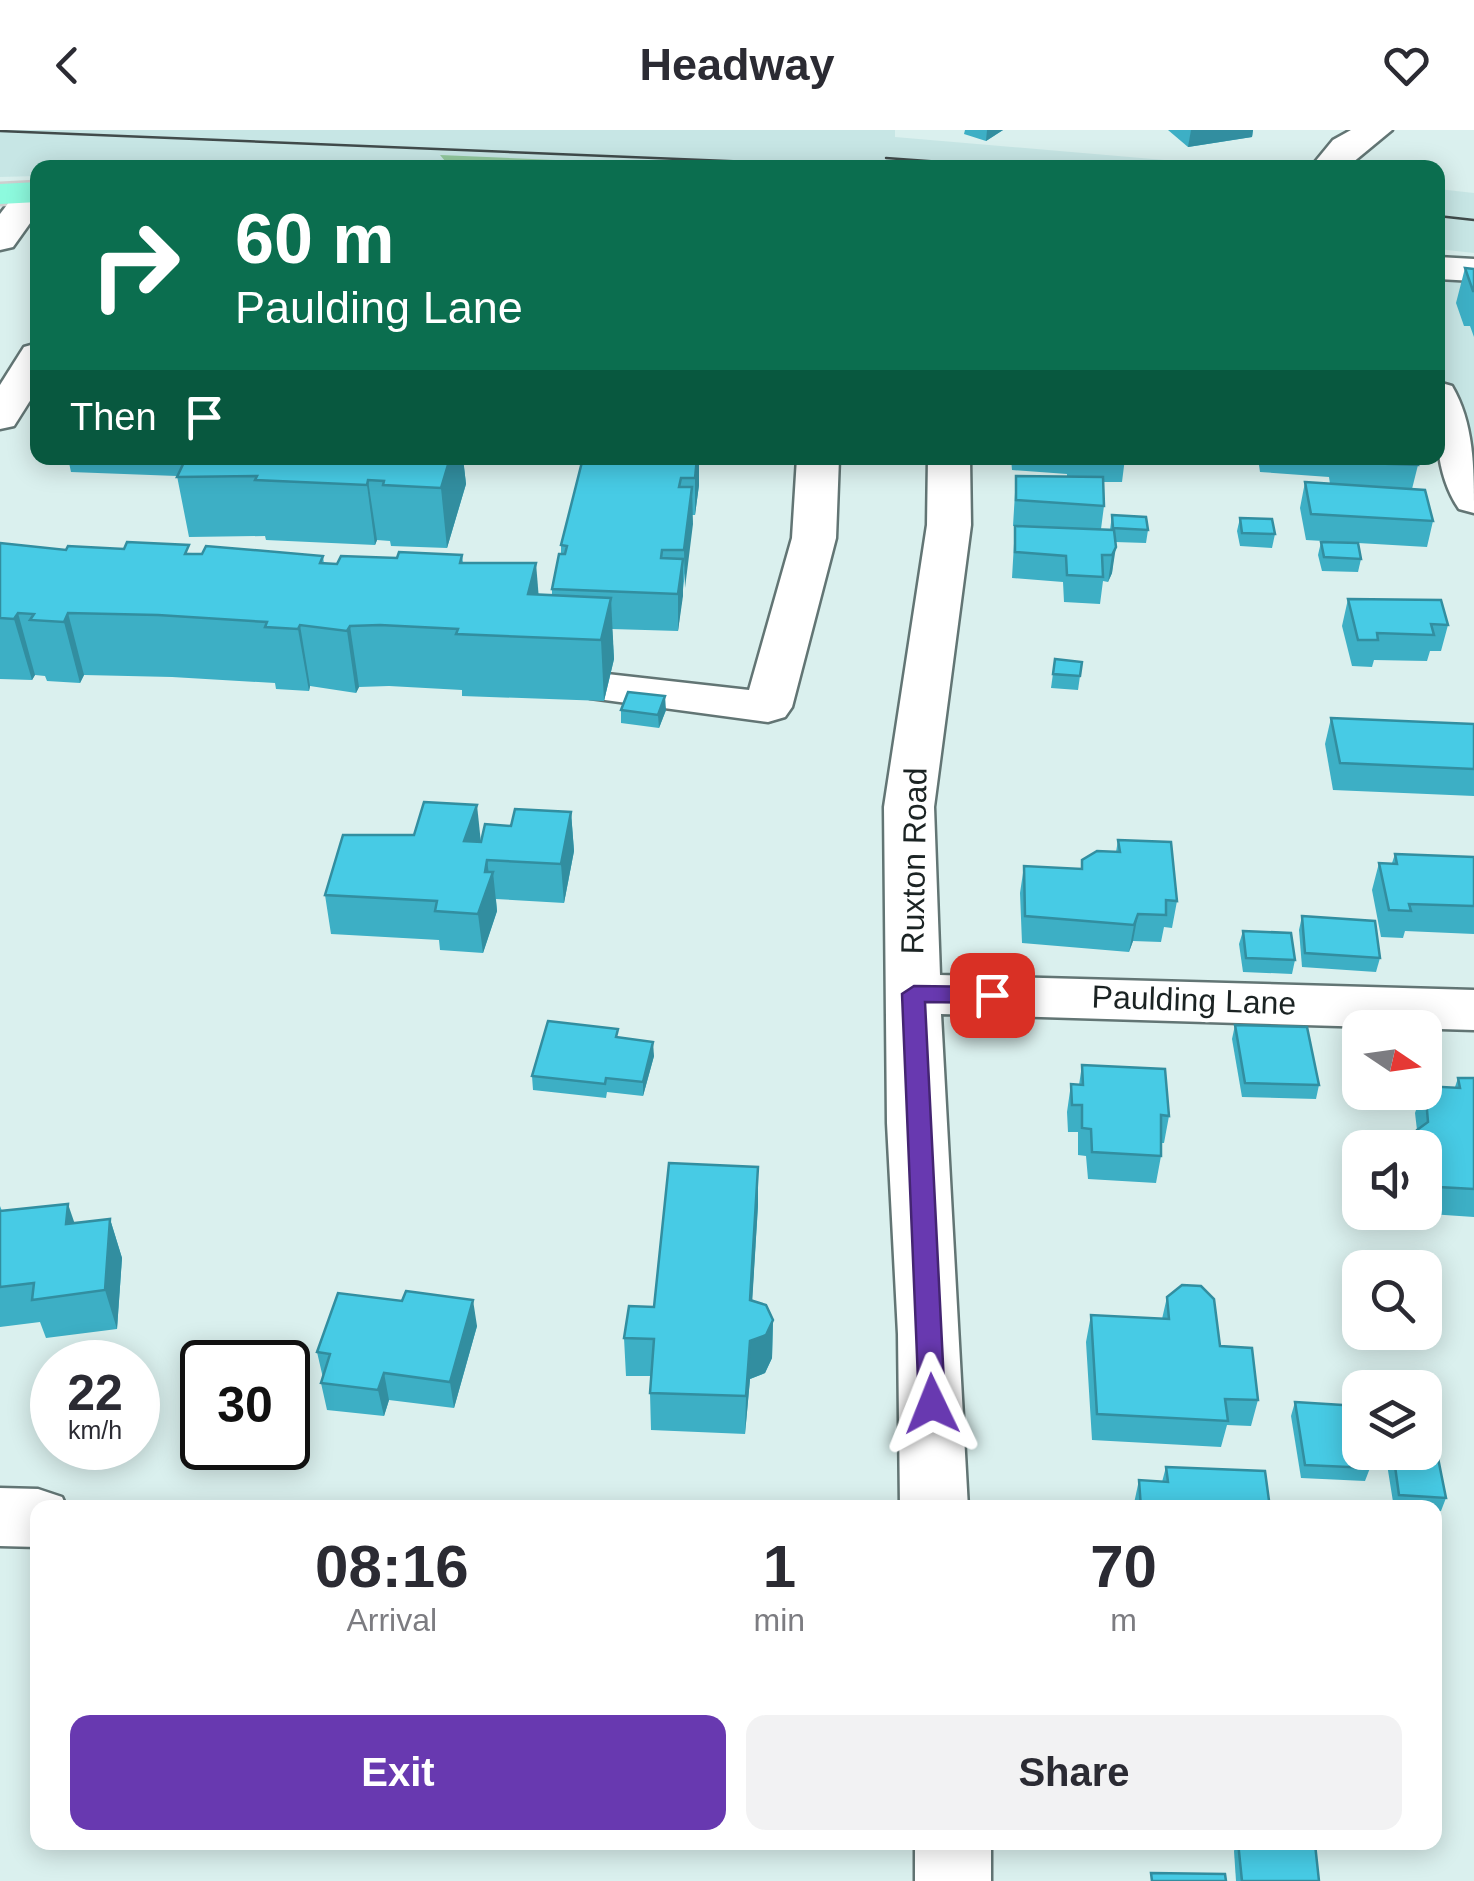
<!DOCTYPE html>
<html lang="en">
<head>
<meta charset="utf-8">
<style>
  body { margin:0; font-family:Helvetica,sans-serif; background:#f2f2f3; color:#2b2b33; height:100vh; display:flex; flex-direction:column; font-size:38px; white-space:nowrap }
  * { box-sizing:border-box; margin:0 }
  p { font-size:32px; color:#7c7c81 }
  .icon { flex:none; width:55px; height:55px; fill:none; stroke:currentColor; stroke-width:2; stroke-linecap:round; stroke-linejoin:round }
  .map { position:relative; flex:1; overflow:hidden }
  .details { position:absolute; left:30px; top:1370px; width:1412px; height:350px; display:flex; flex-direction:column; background:#fff; border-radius:20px; box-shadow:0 5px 25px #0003 }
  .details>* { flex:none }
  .guide { position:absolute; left:30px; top:30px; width:1415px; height:305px; border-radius:20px; box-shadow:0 5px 25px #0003; background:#0b6e4f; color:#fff; overflow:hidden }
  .needle { width:65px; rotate:103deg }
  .buttons { position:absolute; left:1342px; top:880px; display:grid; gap:20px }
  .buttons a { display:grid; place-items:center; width:100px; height:100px; border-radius:20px; background:#fff; box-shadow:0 5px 25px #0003; font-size:50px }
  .speed { position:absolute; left:30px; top:1210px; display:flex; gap:20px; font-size:50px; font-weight:700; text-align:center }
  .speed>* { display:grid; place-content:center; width:130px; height:130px; border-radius:50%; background:#fff; box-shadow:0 5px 25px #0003; line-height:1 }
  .speed small { font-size:25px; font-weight:400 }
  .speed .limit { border:5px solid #111; border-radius:15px; background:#fff; color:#111 }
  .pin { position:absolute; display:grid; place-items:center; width:85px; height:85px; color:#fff; margin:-42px; border-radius:20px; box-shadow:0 5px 15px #0006 }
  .me { position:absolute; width:110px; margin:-55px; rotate:358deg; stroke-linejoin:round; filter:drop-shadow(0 0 8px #0008) }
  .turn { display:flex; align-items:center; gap:35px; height:210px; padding:0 40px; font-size:45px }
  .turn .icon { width:130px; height:130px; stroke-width:2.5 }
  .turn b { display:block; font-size:70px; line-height:85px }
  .then { display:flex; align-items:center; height:95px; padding:0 40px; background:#0003; gap:20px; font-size:38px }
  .eta { display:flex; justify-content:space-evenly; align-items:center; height:170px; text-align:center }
  .eta b { font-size:60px; font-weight:800; line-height:70px }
  .action { display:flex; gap:20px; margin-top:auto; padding:20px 40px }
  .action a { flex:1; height:115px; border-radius:20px; background:#6839b0; color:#fff; font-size:40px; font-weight:800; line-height:115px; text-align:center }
  .action a+a { background:#f2f2f3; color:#2b2b33 }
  header { display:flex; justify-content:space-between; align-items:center; height:130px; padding:0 40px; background:#fff; font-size:45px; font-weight:800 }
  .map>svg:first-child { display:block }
  .built { fill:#c7e6e5 }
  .green { fill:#92c99d }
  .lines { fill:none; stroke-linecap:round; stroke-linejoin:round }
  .minor-casing { stroke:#627574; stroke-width:5 }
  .major-casing { stroke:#cdcfcf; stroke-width:5 }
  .minor { fill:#fff; fill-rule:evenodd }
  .major { fill:#8dfade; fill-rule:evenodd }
  .tram { stroke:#414b4b; stroke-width:2.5 }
  .wall { fill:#3dafc5 }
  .shaded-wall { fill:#328ea0 }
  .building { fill:#47cbe5; stroke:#328ea0; stroke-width:2.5 }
  .route { fill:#6839b0; stroke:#442572; stroke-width:2.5 }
  .labels { text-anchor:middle; stroke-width:8; stroke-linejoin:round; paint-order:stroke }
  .street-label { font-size:32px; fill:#1b2323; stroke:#fff }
</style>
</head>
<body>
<header><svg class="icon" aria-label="back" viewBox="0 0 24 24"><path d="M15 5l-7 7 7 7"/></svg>Headway<svg class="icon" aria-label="heart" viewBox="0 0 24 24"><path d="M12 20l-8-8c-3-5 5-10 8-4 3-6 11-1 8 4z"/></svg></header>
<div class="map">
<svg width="1474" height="1751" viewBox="0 0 1474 1751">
  <rect width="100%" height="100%" fill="#daf0ee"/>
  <g class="built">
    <polygon points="0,0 895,0 895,7 1246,37 629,38 462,32 38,38 37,46 0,47"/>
    <polygon points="1438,59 1474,63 1474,123 1438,119"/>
    <polygon points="1438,148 1474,150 1474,319 1438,318"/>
  </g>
  <polygon class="green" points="440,25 721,37 451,38"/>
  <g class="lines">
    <g class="minor-casing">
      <g id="minor">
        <polygon points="1351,0 1392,0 1346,38 1310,38 1333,10"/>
        <polygon points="38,52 38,82 13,117 0,120 0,84 22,55"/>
        <polygon points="1438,127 1474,129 1474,151 1438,149"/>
        <polygon points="38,213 38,258 14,296 0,299 0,255 24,217"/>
        <path d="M1438 252 1452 256C1474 293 1474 339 1474 383L1459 379C1434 343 1435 293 1438 252Z"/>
        <polygon points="797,328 839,328 836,408 792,577 785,587 768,592 590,568 583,558 590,548 607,544 749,560 792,408"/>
        <polygon points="928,328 970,328 971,395 934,677 940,845 1474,860 1474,900 941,884 968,1378 900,1378 898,1204 887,993 884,677 927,395"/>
        <polygon points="0,1358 38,1359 62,1367 67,1378 38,1378 38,1417 0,1416"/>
        <rect x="915" y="1712" width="76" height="39"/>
      </g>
    </g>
    <g class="major-casing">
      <polygon id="major" points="38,52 38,72 0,74 0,54"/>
    </g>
    <use href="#minor" class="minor"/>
    <use href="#major" class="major"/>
    <g class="tram">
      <polyline points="0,1 899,38"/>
      <polyline points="886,28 1025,38"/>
      <polyline points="1438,86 1474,90"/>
    </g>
  </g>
  <g class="wall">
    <polygon points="965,0 1003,0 986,11 964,4"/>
    <polygon points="1168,0 1253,0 1252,7 1188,17"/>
    <polygon points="1465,138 1474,139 1474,207 1470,196 1464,196 1456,173"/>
    <polygon points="68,328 463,328 466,354 447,418 391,416 390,411 377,410 375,415 266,410 265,406 189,407 177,346 71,342"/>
    <polygon points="583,328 699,328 699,355 695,385 692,385 678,501 612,499 614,529 604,571 462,566 462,560 389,556 359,557 356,563 310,556 309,561 276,559 275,553 172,547 84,545 80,553 47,551 45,546 35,545 32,550 0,549 0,413 66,420 323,426 324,434 337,434 397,428 462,425 463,433 538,464 552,465 552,459 561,424 561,415"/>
    <polygon points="1011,328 1125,328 1122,352 1103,352 1104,376 1101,399 1110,400 1112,385 1148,400 1146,413 1115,412 1112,443 1108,452 1103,451 1100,474 1064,472 1063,452 1012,448 1015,396 1024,397 1013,396 1016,346 1067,347 1067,344 1012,340"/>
    <polygon points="1258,328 1416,328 1418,335 1412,359 1433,391 1427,417 1306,410 1300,378 1305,352 1330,354 1329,347 1260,342"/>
    <polygon points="1240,388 1275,404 1272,418 1240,416 1237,401"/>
    <polygon points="1321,412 1361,429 1358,442 1322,441 1318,425"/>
    <polygon points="1348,469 1448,495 1441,521 1430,521 1427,531 1374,530 1372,537 1352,536 1342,496"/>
    <polygon points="1055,529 1082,532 1078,560 1051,558"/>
    <polygon points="621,580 666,580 659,598 621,593"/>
    <polygon points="1331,588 1474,594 1474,666 1333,660 1325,614"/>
    <polygon points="571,682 574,721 564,773 496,769 497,781 483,823 440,820 439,810 331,804 325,765 481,711 511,696"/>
    <polygon points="1118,710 1177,771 1172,798 1164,797 1161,812 1133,811 1129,822 1022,813 1020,763 1024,736 1081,739 1082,730 1116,722"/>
    <polygon points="1395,724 1474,727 1474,804 1405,801 1403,808 1381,807 1372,760 1379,733 1392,733"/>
    <polygon points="1302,786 1380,828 1376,842 1302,837 1299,800"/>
    <polygon points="1243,801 1295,830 1292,844 1243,842 1239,814"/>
    <polygon points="1235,895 1319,955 1316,969 1242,967 1232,909"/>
    <polygon points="618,907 654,926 643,966 607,962 606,968 533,960 532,946"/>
    <polygon points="1082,935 1169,986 1164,1013 1161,1013 1161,1026 1156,1053 1088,1049 1086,1026 1078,1025 1078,1002 1068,1002 1067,982 1071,954 1079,955"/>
    <polygon points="1458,948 1474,948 1474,1087 1430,1084 1425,1058 1425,1018 1411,1018 1417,1000 1415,983 1422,962 1455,957"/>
    <polygon points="758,1075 752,1170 773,1190 772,1228 765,1243 750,1249 745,1304 651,1300 650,1263 651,1246 626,1246 624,1208"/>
    <polygon points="0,1076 2,1081 75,1093 110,1089 122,1128 117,1199 46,1208 40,1192 0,1197"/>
    <polygon points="1167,1167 1220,1216 1258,1270 1251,1296 1227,1295 1221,1317 1092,1310 1086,1212 1091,1185 1162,1189"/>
    <polygon points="402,1171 477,1196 454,1278 389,1270 384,1286 327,1280 321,1253 323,1248 317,1222"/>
    <polygon points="1295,1272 1370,1338 1365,1351 1301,1348 1291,1286"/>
    <polygon points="1389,1322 1425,1322 1446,1368 1441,1381 1435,1381 1435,1378 1394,1378 1386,1328"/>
    <polygon points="1166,1337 1270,1378 1133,1378 1139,1350 1162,1352"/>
    <polygon points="1127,1712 1217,1712 1214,1719 1127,1715"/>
    <polygon points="1237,1712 1288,1712 1319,1751 1236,1751 1234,1721"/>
  </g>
  <g class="shaded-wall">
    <polygon points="987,0 1003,0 986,11"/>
    <polygon points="1191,0 1253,0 1252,7 1188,17"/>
    <polygon points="450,328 463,328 466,354 447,418 441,358"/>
    <polygon points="697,328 699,328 699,355 695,385 695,348"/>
    <polygon points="368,350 377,410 375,415 367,355"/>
    <polygon points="692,357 693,394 685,458 684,420"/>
    <polygon points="1116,417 1112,443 1108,452 1112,425"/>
    <polygon points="683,429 683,466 678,501 678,464"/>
    <polygon points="536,433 541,494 528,464"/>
    <polygon points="611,468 614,529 604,571 601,510"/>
    <polygon points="18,483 35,545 32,550 14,489"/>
    <polygon points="68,483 84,545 80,553 64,492"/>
    <polygon points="300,495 310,556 309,561 298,499"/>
    <polygon points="350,496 359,557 356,563 347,501"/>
    <polygon points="665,566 666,580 659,598 658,585"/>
    <polygon points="477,675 481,713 464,711"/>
    <polygon points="571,682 574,721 564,773 561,734"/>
    <polygon points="487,730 490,752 493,742 497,781 483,823 478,784"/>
    <polygon points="1138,784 1133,811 1129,822 1134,795"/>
    <polygon points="653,912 654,926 643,966 643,952"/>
    <polygon points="758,1037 758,1075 750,1208 750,1170"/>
    <polygon points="68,1074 81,1112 66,1094"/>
    <polygon points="110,1089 122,1128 117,1199 105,1160"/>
    <polygon points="473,1170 477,1196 454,1278 450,1252"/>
    <polygon points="773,1190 772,1228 765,1243 750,1249 745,1304 746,1266 750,1211"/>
    <polygon points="384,1243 389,1270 384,1286 378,1260"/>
  </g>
  <g class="building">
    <polygon points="1465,138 1474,139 1474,161 1473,161"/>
    <polygon points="186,328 450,328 441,358 383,355 384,351 368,350 367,355 255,350 257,346 177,347"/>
    <polygon points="583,328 697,328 695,348 681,348 679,357 692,357 684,420 662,420 661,428 683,429 678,464 552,459 559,424 565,424 567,416 561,415"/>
    <polygon points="1336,328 1416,328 1418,335 1337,332"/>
    <polygon points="1016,346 1103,347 1104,376 1016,370"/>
    <polygon points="1305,352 1425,360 1433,391 1311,384"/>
    <polygon points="1112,385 1146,387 1148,400 1113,398"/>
    <polygon points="1240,388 1272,389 1275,404 1242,403"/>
    <polygon points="1015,396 1114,400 1116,417 1112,425 1102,425 1103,447 1067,445 1066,426 1015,422"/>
    <polygon points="127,412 189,415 185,424 202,424 206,416 323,426 320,433 337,434 341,426 397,428 399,422 462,425 460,433 536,433 528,464 611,468 601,510 456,504 458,499 380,495 350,496 347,501 300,495 298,499 265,497 267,492 158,485 68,483 64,492 30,490 34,484 18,483 14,489 0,488 0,413 66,420 68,416 124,419"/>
    <polygon points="1321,412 1358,413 1361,429 1324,427"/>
    <polygon points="1348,469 1441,470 1448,495 1431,494 1434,505 1377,503 1378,510 1358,510"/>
    <polygon points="1055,529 1082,532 1080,546 1053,544"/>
    <polygon points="628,562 665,566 658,585 621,580"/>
    <polygon points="1331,588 1474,594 1474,639 1340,633"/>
    <polygon points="424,672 477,675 464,711 481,712 485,694 511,696 515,679 571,682 561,734 487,730 485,742 493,742 478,784 435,781 437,771 325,765 343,705 414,705"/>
    <polygon points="1118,710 1171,712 1177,771 1166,770 1166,785 1138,784 1134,795 1025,786 1024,736 1082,739 1082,730 1097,721 1120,722"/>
    <polygon points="1395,724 1474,727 1474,776 1409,774 1411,781 1389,780 1379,733 1397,734"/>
    <polygon points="1302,786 1375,791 1380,828 1305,823"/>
    <polygon points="1243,801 1291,803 1295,830 1246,828"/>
    <polygon points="548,891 618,899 616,907 653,912 643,952 606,948 605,954 532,946"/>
    <polygon points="1235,895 1307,897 1319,955 1245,953"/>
    <polygon points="1082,935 1165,939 1169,986 1161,985 1161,1026 1092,1022 1091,999 1082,998 1082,975 1072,975 1071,954 1083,955"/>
    <polygon points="1458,948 1474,948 1474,1059 1439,1057 1434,1031 1425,1025 1425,1018 1420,1018 1417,1000 1428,992 1425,956 1460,958"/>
    <polygon points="669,1033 758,1037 750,1170 766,1175 773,1190 766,1205 750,1211 746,1266 650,1263 654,1209 624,1208 629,1176 654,1177"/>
    <polygon points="68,1074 66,1094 110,1089 105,1160 32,1170 34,1153 0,1157 0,1081"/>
    <polygon points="1182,1155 1201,1156 1214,1169 1220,1216 1252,1218 1258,1270 1225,1269 1228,1291 1097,1284 1091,1185 1169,1189 1167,1167"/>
    <polygon points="406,1161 473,1170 450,1252 384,1243 378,1260 321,1253 330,1224 317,1222 338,1163 402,1171"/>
    <polygon points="1295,1272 1358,1276 1360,1284 1360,1322 1367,1322 1370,1338 1305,1335"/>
    <polygon points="1425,1317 1436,1318 1446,1368 1399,1365 1393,1322 1425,1322"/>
    <polygon points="1166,1337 1265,1341 1270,1378 1141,1378 1139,1350 1168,1352"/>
    <polygon points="1238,1712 1315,1714 1319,1751 1242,1751"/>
    <polygon points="1151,1743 1225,1744 1226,1751 1152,1751"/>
  </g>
  <polygon class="route" points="914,856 992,857 1004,865 992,873 925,872 945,1274 941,1282 923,1282 919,1274 902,864"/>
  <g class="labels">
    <g class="street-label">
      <text transform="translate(914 731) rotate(-89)" y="11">Ruxton Road</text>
      <text transform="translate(1194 870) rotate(2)" y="11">Paulding Lane</text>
    </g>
  </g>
</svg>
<div class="buttons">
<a><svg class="needle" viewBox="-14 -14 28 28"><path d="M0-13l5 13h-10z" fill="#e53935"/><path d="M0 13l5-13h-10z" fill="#7c7c81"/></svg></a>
<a><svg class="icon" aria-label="sound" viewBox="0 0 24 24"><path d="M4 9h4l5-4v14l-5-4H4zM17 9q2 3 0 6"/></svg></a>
<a><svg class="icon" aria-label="search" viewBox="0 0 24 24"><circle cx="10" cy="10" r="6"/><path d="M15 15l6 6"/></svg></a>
<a><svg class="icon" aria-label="layers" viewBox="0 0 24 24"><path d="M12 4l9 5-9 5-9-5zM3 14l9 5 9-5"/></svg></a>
</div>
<div class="speed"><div>22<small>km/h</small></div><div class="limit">30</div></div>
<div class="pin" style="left:992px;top:865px;background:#d93025"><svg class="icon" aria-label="arrive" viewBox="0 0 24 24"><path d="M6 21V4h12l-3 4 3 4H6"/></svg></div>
<svg class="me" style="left:932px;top:1274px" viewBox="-20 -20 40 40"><path d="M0-17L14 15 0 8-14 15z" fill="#6839b0" stroke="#fff" stroke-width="4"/></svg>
<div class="guide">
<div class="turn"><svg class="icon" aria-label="right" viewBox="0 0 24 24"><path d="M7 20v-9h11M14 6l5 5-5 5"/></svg><div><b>60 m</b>Paulding Lane</div></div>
<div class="then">Then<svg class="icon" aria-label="arrive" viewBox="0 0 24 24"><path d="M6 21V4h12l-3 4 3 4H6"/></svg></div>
</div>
<section class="details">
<div class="eta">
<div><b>08:16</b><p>Arrival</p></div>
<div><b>1</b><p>min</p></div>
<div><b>70</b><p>m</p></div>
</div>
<div class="action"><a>Exit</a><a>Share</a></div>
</section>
</div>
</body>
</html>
